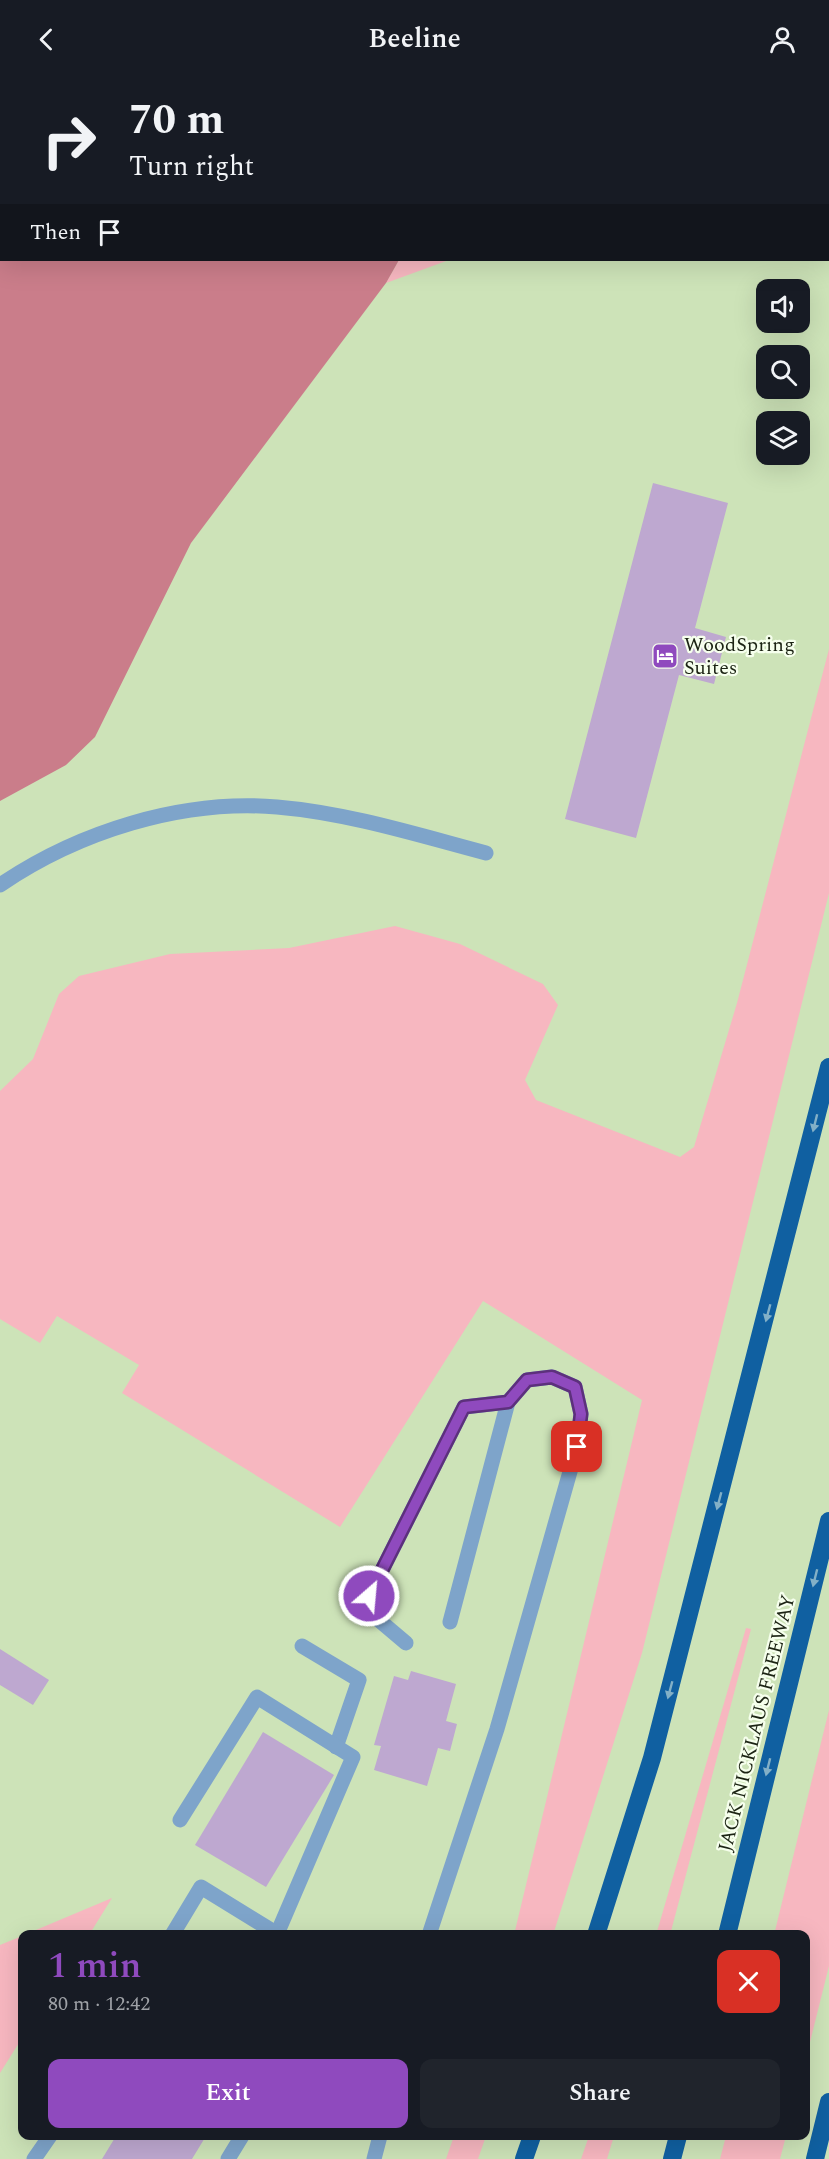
<!DOCTYPE html>
<html lang="en">
<head>
<meta charset="utf-8">
<style>
  body { margin:0; font-family:Spectral,serif; background:#20242c; color:#f1f3f6; height:100vh; display:flex; flex-direction:column; font-size:22px; white-space:nowrap }
  * { box-sizing:border-box; margin:0 }
  p { font-size:20px; color:#9ea1a6 }
  .icon { flex:none; width:33px; height:33px; fill:none; stroke:currentColor; stroke-width:2; stroke-linecap:round; stroke-linejoin:round }
  .map { position:relative; flex:1; overflow:hidden }
  .details { position:absolute; left:18px; top:1852px; width:792px; height:210px; display:flex; flex-direction:column; background:#171b24; border-radius:12px; box-shadow:0 6px 24px #0002 }
  .details>* { flex:none }
  .banner { position:absolute; left:0px; top:0px; width:830px; height:183px; box-shadow:0 6px 24px #0002; background:#171b24; color:#f1f3f6; overflow:hidden }
  .buttons { position:absolute; left:756px; top:201px; display:grid; gap:12px }
  .buttons a { display:grid; place-items:center; width:54px; height:54px; border-radius:12px; background:#171b24; box-shadow:0 6px 24px #0002; font-size:30px }
  .pin { position:absolute; display:grid; place-items:center; width:51px; height:51px; color:#fff; margin:-26px; border-radius:12px; box-shadow:0 3px 9px #0006 }
  .me { position:absolute; width:66px; margin:-33px; rotate:27deg; stroke-linejoin:round; filter:drop-shadow(0 0 4px #0008) }
  .turn { display:flex; align-items:center; gap:21px; height:126px; padding:0 30px; font-size:27px }
  .turn .icon { width:78px; height:78px; stroke-width:2.5 }
  .turn b { display:block; font-size:42px; line-height:51px }
  .then { display:flex; align-items:center; height:57px; padding:0 30px; background:#0003; gap:12px; font-size:22px }
  .round { display:grid; place-items:center; flex:none; width:63px; height:63px; border-radius:12px; background:#20242c }
  .headline { display:flex; align-items:center; justify-content:space-between; height:102px; padding:0 30px }
  h1 { font-size:36px; font-weight:600; line-height:45px; color:#8f4abe }
  .button { display:flex; gap:12px; margin-top:auto; padding:12px 30px }
  .button a { flex:1; height:69px; border-radius:12px; background:#8f4abe; color:#fff; font-size:24px; font-weight:600; line-height:69px; text-align:center }
  .button a+a { background:#20242c; color:#f1f3f6 }
  header { display:flex; justify-content:space-between; align-items:center; height:78px; padding:0 30px; background:#171b24; font-size:27px; font-weight:600 }
  .map>svg:first-child { display:block }
  .green { fill:#f7b7c0 }
  .forest { fill:#ca7d8a }
  .building { fill:#bea8d0 }
  .lines { fill:none; stroke-linecap:round; stroke-linejoin:round }
  .lane { stroke:#7ea4ca; stroke-width:15 }
  .highway { stroke:#1060a1; stroke-width:18 }
  .oneway { fill:#83b0c7 }
  .route-casing { stroke:#5d307c; stroke-width:15 }
  .route { stroke:#8f4abe; stroke-width:10 }
  .labels { text-anchor:middle; stroke-width:4.5; stroke-linejoin:round; paint-order:stroke }
  .poi-label { font-size:20px; fill:#1b2313; stroke:#f6ffed; text-anchor:start }
  .street-label { font-size:20px; fill:#1b2313; stroke:#f6ffed }
</style>
</head>
<body>
<header><svg class="icon" aria-label="back" viewBox="0 0 24 24"><path d="M15 5l-7 7 7 7"/></svg>Beeline<svg class="icon" aria-label="person" viewBox="0 0 24 24"><circle cx="12" cy="8" r="4"/><path d="M4 21q1-7 8-7t8 7"/></svg></header>
<div class="map">
<svg width="829" height="2081" viewBox="0 0 829 2081">
  <rect width="100%" height="100%" fill="#cde3b8"/>
  <g class="green">
    <polygon points="399,182 449,182 386,205"/>
    <polygon points="829,571 829,815 642,1575 553,1857 514,1857 642,1322 483,1223 340,1449 122,1315 139,1287 57,1238 40,1265 0,1241 0,1013 33,981 59,916 79,898 170,876 289,870 395,848 460,866 543,906 558,927 525,1002 536,1022 680,1079 694,1069 737,925"/>
    <polygon points="746,1550 751,1551 670,1857 656,1857"/>
    <polygon points="829,1632 829,1888 806,1980 806,1857 774,1857"/>
    <polygon points="112,1820 89,1857 24,1857"/>
    <polygon points="22,1858 22,1960 0,1995 0,1867"/>
    <polygon points="454,2058 486,2058 478,2081 446,2081"/>
    <polygon points="589,2058 614,2058 607,2081 581,2081"/>
    <polygon points="726,2058 786,2058 780,2081 720,2081"/>
  </g>
  <g class="forest">
    <polygon points="0,0 12,1 2,2 2,182 399,182 386,205 191,465 95,659 66,687 0,723"/>
    <polygon points="668,0 829,0 829,145 828,2"/>
  </g>
  <g class="building">
    <polygon points="653,405 728,425 695,550 726,559 714,606 679,597 636,760 565,741"/>
    <polygon points="0,1571 49,1602 33,1627 0,1607"/>
    <polygon points="411,1593 456,1606 446,1643 457,1646 450,1673 438,1670 427,1708 374,1692 381,1668 374,1667 394,1598 408,1602"/>
    <polygon points="263,1654 334,1697 266,1809 195,1767"/>
    <polygon points="116,2058 206,2058 192,2081 102,2081"/>
  </g>
  <g class="lines">
    <g class="lane">
      <path d="M0 807C78 754 181 721 277 729 348 735 418 757 486 775"/>
      <polyline points="406,1565 367,1532 369,1518 464,1329 508,1324"/>
      <polyline points="302,1568 359,1602 336,1669"/>
      <polyline points="180,1742 257,1619 353,1679 277,1856"/>
      <polyline points="172,1857 201,1809 279,1857"/>
      <polyline points="429,1857 497,1651 577,1369 581,1336 575,1309 552,1299 527,1302 508,1324 450,1544"/>
      <polyline points="34,2081 50,2058"/>
      <polyline points="228,2081 242,2058"/>
      <polyline points="374,2081 380,2058"/>
    </g>
    <g class="highway">
      <polyline points="596,1857 652,1680 829,989"/>
      <polyline points="727,1857 829,1443"/>
      <polyline points="524,2081 532,2058"/>
      <polyline points="672,2081 678,2058"/>
      <polyline points="815,2081 829,2024"/>
    </g>
  </g>
  <defs><path id="oneway-solid" d="M-6-.8H1V-3.2L6.5 0L1 3.2V.8H-6Z" transform="scale(1.5)"/></defs>
  <g class="oneway">
    <use href="#oneway-solid" transform="translate(815 1045) rotate(104)"/>
    <use href="#oneway-solid" transform="translate(768 1235) rotate(105)"/>
    <use href="#oneway-solid" transform="translate(719 1423) rotate(105)"/>
    <use href="#oneway-solid" transform="translate(815 1500) rotate(104)"/>
    <use href="#oneway-solid" transform="translate(670 1612) rotate(105)"/>
    <use href="#oneway-solid" transform="translate(768 1689) rotate(104)"/>
  </g>
  <g class="lines">
    <g class="route-casing">
      <polyline id="route" points="369,1518 464,1329 508,1324 527,1302 552,1299 575,1309 581,1336 577,1369"/>
    </g>
    <use href="#route" class="route"/>
  </g>
  <defs>
    <g id="hotel-square" transform="scale(1.35)"><rect x="-9" y="-9" width="18" height="18" rx="4" fill="#8f4abe" stroke="#f6ffed"/><path d="M-6-4.5h1.5V1H6V5H4.5V3h-9V5H-6ZM-4 0a1.8 1.8 0 1 1 3.6 0ZM.5 0V-2.5h3Q6-2.5 6 0Z" fill="#fff"/></g>
  </defs>
  <g fill-rule="evenodd">
    <use href="#hotel-square" x="665" y="578"/>
  </g>
  <g class="labels">
    <g class="poi-label">
      <text x="684" y="573">WoodSpring<tspan x="684" dy="23">Suites</tspan></text>
    </g>
    <g class="street-label">
      <text transform="translate(756 1645) rotate(-76)" y="7">JACK NICKLAUS FREEWAY</text>
    </g>
  </g>
</svg>
<div class="buttons">
<a><svg class="icon" aria-label="sound" viewBox="0 0 24 24"><path d="M4 9h4l5-4v14l-5-4H4zM17 9q2 3 0 6"/></svg></a>
<a><svg class="icon" aria-label="search" viewBox="0 0 24 24"><circle cx="10" cy="10" r="6"/><path d="M15 15l6 6"/></svg></a>
<a><svg class="icon" aria-label="layers" viewBox="0 0 24 24"><path d="M12 4l9 5-9 5-9-5zM3 14l9 5 9-5"/></svg></a>
</div>
<div class="pin" style="left:577px;top:1369px;background:#d93025"><svg class="icon" aria-label="arrive" viewBox="0 0 24 24"><path d="M6 21V4h12l-3 4 3 4H6"/></svg></div>
<svg class="me" style="left:369px;top:1518px" viewBox="-20 -20 40 40"><circle r="17" fill="#8f4abe" stroke="#fff" stroke-width="3"/><path d="M0-11L8 9 0 5-8 9z" fill="#fff"/></svg>
<div class="banner">
<div class="turn"><svg class="icon" aria-label="right" viewBox="0 0 24 24"><path d="M7 20v-9h11M14 6l5 5-5 5"/></svg><div><b>70 m</b>Turn right</div></div>
<div class="then">Then<svg class="icon" aria-label="arrive" viewBox="0 0 24 24"><path d="M6 21V4h12l-3 4 3 4H6"/></svg></div>
</div>
<section class="details">
<div class="headline"><div><h1>1 min</h1><p>80 m · 12:42</p></div><a class="round" style="background:#d93025;color:#fff"><svg class="icon" aria-label="close" viewBox="0 0 24 24"><path d="M6 6l12 12M18 6L6 18"/></svg></a></div>
<div class="button"><a>Exit</a><a>Share</a></div>
</section>
</div>
</body>
</html>
